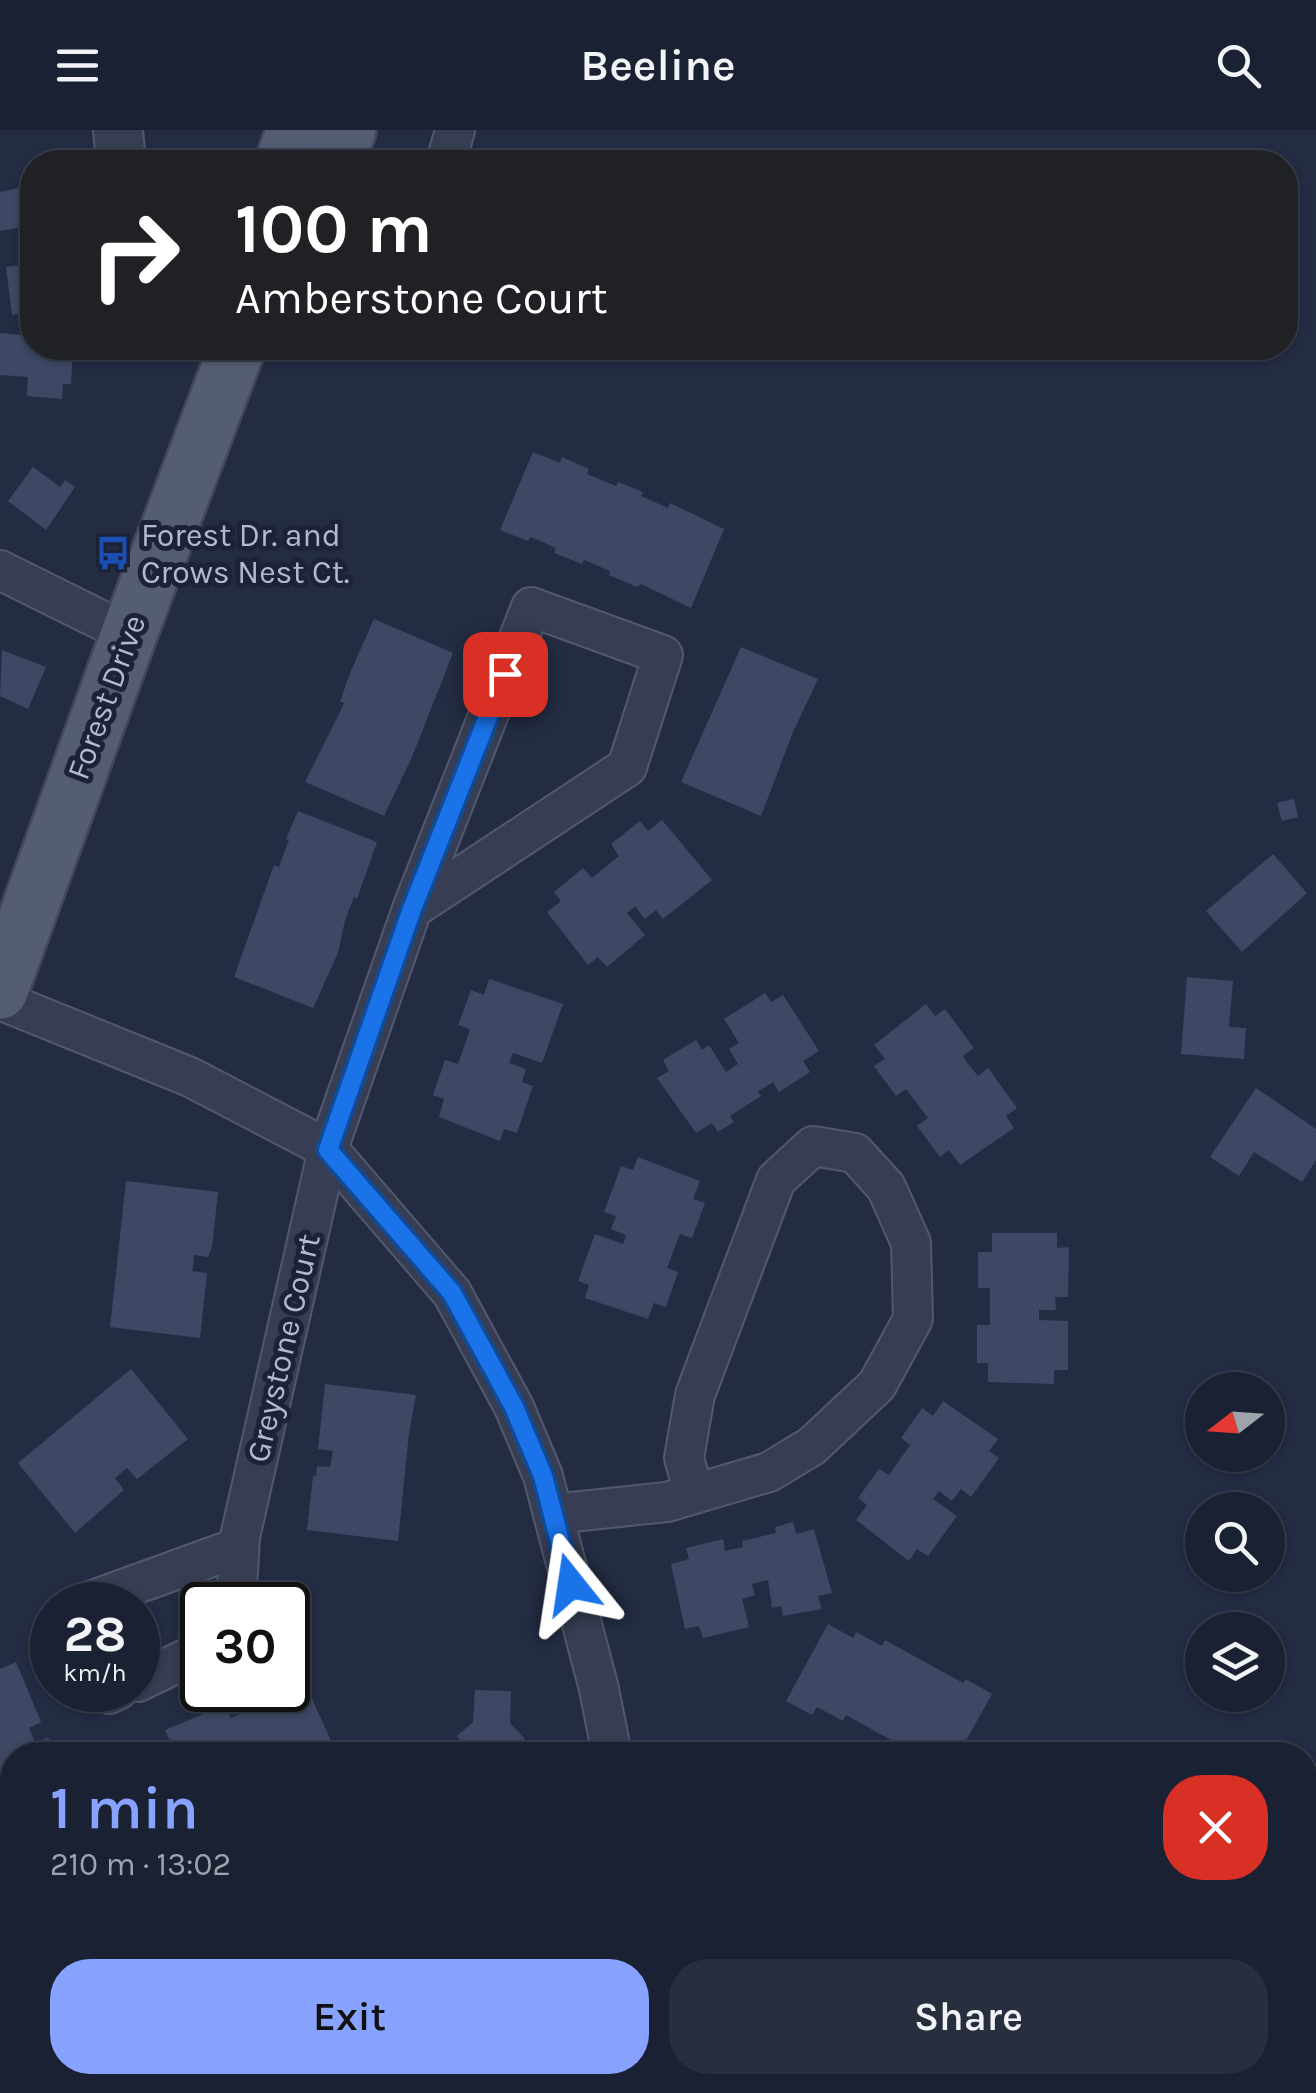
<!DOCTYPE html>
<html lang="en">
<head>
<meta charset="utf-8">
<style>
  body { margin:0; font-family:Karla,sans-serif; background:#272e3e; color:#f1f3f6; height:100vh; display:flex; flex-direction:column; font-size:38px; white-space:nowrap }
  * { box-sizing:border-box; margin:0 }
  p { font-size:32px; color:#9fa3ac }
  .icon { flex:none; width:55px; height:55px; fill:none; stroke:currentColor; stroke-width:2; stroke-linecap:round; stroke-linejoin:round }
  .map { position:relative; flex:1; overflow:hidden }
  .sheet { position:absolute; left:0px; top:1612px; width:1318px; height:352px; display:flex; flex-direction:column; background:#1a2132; border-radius:40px 40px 0 0; box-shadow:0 2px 8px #0004,0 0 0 2px #383e4d }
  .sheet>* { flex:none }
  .hud { position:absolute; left:20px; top:20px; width:1278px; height:210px; border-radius:40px; box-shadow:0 2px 8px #0004,0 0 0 2px #383e4d; background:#202124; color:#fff; overflow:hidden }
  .needle { width:65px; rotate:253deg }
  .controls { position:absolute; left:1185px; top:1242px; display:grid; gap:20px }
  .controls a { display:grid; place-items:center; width:100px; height:100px; border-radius:50%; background:#1a2132; box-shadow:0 2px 8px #0004,0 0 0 2px #383e4d; font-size:50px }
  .speed { position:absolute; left:30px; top:1452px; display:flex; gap:20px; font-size:50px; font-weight:700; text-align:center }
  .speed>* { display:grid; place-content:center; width:130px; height:130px; border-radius:50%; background:#1a2132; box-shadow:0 2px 8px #0004,0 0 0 2px #383e4d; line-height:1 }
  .speed small { font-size:25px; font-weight:400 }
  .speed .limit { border:5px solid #111; border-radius:15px; background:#fff; color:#111 }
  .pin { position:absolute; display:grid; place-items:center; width:85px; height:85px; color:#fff; margin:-42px; border-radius:20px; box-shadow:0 5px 15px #0006 }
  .me { position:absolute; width:110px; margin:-55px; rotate:345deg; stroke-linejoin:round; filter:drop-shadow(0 0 8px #0008) }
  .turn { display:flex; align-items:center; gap:35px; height:210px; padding:0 50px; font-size:45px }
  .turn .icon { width:130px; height:130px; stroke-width:2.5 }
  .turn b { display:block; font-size:70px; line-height:85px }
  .round { display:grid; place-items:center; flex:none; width:105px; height:105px; border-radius:40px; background:#272e3e }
  .head { display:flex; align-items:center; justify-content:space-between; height:170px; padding:0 50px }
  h1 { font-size:60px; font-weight:600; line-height:75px; color:#87a2ff }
  .button { display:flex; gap:20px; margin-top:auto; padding:20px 50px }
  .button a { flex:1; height:115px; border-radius:40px; background:#87a2ff; color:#111; font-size:40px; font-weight:600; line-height:115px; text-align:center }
  .button a+a { background:#272e3e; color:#f1f3f6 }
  header { display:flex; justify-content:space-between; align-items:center; height:130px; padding:0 50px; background:#1a2132; font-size:45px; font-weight:600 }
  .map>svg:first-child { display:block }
  .building { fill:#3e4864 }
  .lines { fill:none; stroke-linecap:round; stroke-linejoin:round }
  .minor-casing { stroke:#52596d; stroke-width:42 }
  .tertiary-casing { stroke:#52596d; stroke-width:52 }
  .primary-casing { stroke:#41475c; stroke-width:60 }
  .minor { stroke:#373e53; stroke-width:38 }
  .tertiary { stroke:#373e53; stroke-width:48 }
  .primary { stroke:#555d73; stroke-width:55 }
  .route-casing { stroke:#114b97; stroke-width:25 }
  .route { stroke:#1a73e8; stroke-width:18 }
  .labels { text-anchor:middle; stroke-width:10; stroke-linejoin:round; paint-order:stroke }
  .poi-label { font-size:32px; fill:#b4bacd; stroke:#1c2338; text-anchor:start }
  .street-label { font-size:32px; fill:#b4bacd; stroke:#1c2338 }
</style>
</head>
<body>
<header><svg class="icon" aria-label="menu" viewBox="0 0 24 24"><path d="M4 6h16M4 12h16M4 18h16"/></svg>Beeline<svg class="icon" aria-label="search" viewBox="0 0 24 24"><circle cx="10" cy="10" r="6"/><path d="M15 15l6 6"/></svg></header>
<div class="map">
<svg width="1316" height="1963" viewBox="0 0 1316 1963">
  <rect width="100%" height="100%" fill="#232c43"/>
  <g class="building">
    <polygon points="32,55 32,95 0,101 0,62"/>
    <polygon points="25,134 32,136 32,179 12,185 6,137"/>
    <polygon points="0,203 32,206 32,218 73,218 71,254 63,254 62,269 27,266 28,247 0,245"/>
    <polygon points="533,322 560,333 562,327 589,339 587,344 616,356 618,352 643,362 641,366 668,378 670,373 724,399 691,478 641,454 637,457 609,445 610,441 584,430 582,434 554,423 556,418 538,410 530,407 528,411 500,400"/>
    <polygon points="33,337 60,357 65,350 75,357 46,400 8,371"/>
    <polygon points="374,489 453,523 412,627 384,686 305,652 342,578 344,573 340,572 350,543"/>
    <polygon points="741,517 818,549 793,602 761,686 681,652"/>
    <polygon points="2,520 46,537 28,579 0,566"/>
    <polygon points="1294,669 1298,687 1282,691 1277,673"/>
    <polygon points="298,681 377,712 359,763 357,769 354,767 345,790 338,823 313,878 234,847 274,735 279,737 287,715 289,710 286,709"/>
    <polygon points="662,690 712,750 663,789 656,780 645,789 635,776 627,783 645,805 607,837 598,827 588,835 547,782 561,771 554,762 583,738 592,748 619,726 611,714 640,691 648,701"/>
    <polygon points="1273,724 1307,763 1242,822 1206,781"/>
    <polygon points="1187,847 1233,851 1229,897 1246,898 1244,929 1181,924"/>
    <polygon points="489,849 563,874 542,933 513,923 509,933 526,939 522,952 533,956 517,1003 504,999 500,1011 439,987 444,969 433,965 445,930 458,934 463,920 470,899 458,895 471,860 484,865"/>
    <polygon points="765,863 771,872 783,865 819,921 803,931 810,942 779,962 773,952 762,959 758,961 761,966 730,986 734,992 718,1002 712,993 696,1003 657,948 669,941 663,930 696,910 702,920 709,915 726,942 738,934 729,919 739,913 724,889"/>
    <polygon points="926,874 935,886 945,879 974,918 963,926 969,935 978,946 988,938 1017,978 1006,986 1014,998 960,1035 949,1020 940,1027 917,996 928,988 906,959 896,966 874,936 885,929 874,915"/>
    <polygon points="1256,958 1316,999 1316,1030 1302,1052 1254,1022 1239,1046 1210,1027"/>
    <polygon points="638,1027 700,1051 693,1069 705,1073 692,1108 680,1104 667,1138 678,1142 666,1177 654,1173 648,1189 585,1168 589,1155 578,1151 595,1104 623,1114 626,1105 611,1099 616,1086 604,1082 621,1036 633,1040"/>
    <polygon points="126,1051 218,1062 212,1117 208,1127 194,1125 193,1138 192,1141 207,1143 200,1208 110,1197"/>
    <polygon points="992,1103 1057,1103 1057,1118 1069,1117 1068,1167 1055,1167 1056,1180 1039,1180 1039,1190 1068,1191 1068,1240 1054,1240 1054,1254 988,1252 988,1233 977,1233 977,1195 990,1195 990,1158 978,1158 978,1122 992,1122"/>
    <polygon points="131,1239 188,1309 137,1349 127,1338 115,1348 124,1360 75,1403 18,1333"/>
    <polygon points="325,1254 416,1265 409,1303 398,1411 307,1400 313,1346 316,1346 317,1336 330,1337 333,1321 318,1319"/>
    <polygon points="943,1271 998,1309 989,1321 999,1328 971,1367 961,1359 952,1371 939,1361 933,1369 957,1386 928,1426 917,1419 909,1431 856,1390 867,1375 858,1368 879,1339 889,1345 910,1315 901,1308 922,1278 933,1286"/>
    <polygon points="793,1392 796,1404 814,1399 832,1463 818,1466 822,1479 783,1486 781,1476 772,1478 768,1450 752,1454 755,1465 742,1469 749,1497 703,1508 699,1496 685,1499 671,1434 689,1429 686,1418 723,1409 725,1421 743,1417 742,1411 776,1403 775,1397"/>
    <polygon points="828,1494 853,1508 856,1502 882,1516 885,1510 963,1553 966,1549 992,1564 958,1625 918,1625 846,1585 843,1591 817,1577 812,1585 786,1571"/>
    <polygon points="16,1532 41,1592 29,1598 35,1613 48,1607 58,1625 12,1625 12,1694 0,1699 0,1539"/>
    <polygon points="299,1540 337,1624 176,1625 165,1600 225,1575 231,1588 246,1581 240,1569 250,1561 288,1560 288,1545"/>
    <polygon points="475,1560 511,1561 510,1593 525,1609 507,1625 471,1625 457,1606 473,1592"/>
    <polygon points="596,1952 738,1952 754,1963 613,1963"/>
    <polygon points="1002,1952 1089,1952 1087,1963 992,1963 994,1954 1001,1955"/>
  </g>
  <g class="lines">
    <g class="minor-casing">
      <g id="minor">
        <polyline points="446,32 455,0"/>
        <polyline points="0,440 129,504"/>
        <polyline points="0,870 190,947 328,1019 452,1163 514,1277 543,1346 599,1559 612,1625"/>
        <polyline points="553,1384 667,1372 769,1342 812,1316 877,1255 913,1189 911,1113 886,1057 855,1023 813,1016 776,1050 695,1265 684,1328 694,1364"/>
        <polyline points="79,1475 239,1417"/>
        <polyline points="236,1475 240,1407 328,1019 412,779 531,477 663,525 627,637 412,779"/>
        <polyline points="138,1552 202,1521"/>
        <polyline points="93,1560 109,1564 118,1560"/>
        <polyline points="175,1952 176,1957 190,1963"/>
        <polyline points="413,1952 420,1963"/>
        <polyline points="464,1963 479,1952"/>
      </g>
    </g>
    <g class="tertiary-casing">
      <polyline id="tertiary" points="118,0 121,32"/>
    </g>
    <g class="primary-casing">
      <g id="primary">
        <polyline points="283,32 295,0"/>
        <polyline points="336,32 348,0"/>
        <polyline points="0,861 129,504 237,218"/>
      </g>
    </g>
    <use href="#minor" class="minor"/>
    <use href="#tertiary" class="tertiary"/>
    <use href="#primary" class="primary"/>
  </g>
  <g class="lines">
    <g class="route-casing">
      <polyline id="route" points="505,544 412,779 328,1020 452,1163 514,1277 543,1346 571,1454"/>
    </g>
    <use href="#route" class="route"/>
  </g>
  <defs>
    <g id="bus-bare" transform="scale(2.7)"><path d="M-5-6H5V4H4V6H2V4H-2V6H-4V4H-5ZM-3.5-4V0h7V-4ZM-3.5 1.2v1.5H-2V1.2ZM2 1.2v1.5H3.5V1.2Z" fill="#1a4fb4" stroke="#1c2338" stroke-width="2.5" paint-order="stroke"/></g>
  </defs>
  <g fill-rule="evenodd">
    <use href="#bus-bare" x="113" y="423"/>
  </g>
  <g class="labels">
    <g class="poi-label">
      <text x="141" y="416">Forest Dr. and<tspan x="141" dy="37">Crows Nest Ct.</tspan></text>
    </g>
    <g class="street-label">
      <text transform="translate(106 567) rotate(-70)" y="11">Forest Drive</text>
      <text transform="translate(283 1218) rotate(-77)" y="11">Greystone Court</text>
    </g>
  </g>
</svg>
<div class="controls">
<a><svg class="needle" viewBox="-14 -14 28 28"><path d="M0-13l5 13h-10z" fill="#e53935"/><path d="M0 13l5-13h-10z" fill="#9fa3ac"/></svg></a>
<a><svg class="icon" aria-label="search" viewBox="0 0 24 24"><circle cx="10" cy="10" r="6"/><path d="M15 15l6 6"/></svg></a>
<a><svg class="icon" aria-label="layers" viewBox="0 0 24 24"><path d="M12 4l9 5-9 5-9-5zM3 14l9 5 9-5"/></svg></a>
</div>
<div class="speed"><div>28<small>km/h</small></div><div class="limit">30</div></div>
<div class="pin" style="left:505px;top:544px;background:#d93025"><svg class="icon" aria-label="arrive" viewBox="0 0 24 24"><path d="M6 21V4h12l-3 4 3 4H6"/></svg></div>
<svg class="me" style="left:571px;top:1454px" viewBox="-20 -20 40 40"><path d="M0-17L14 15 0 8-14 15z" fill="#1a73e8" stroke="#fff" stroke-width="4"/></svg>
<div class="hud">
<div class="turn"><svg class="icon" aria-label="right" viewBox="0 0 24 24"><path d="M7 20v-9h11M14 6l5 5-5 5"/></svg><div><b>100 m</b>Amberstone Court</div></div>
</div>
<section class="sheet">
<div class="head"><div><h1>1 min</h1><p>210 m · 13:02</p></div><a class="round" style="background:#d93025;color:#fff"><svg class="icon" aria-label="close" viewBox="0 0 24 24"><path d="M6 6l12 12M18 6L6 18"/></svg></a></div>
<div class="button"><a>Exit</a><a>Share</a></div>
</section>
</div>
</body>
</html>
